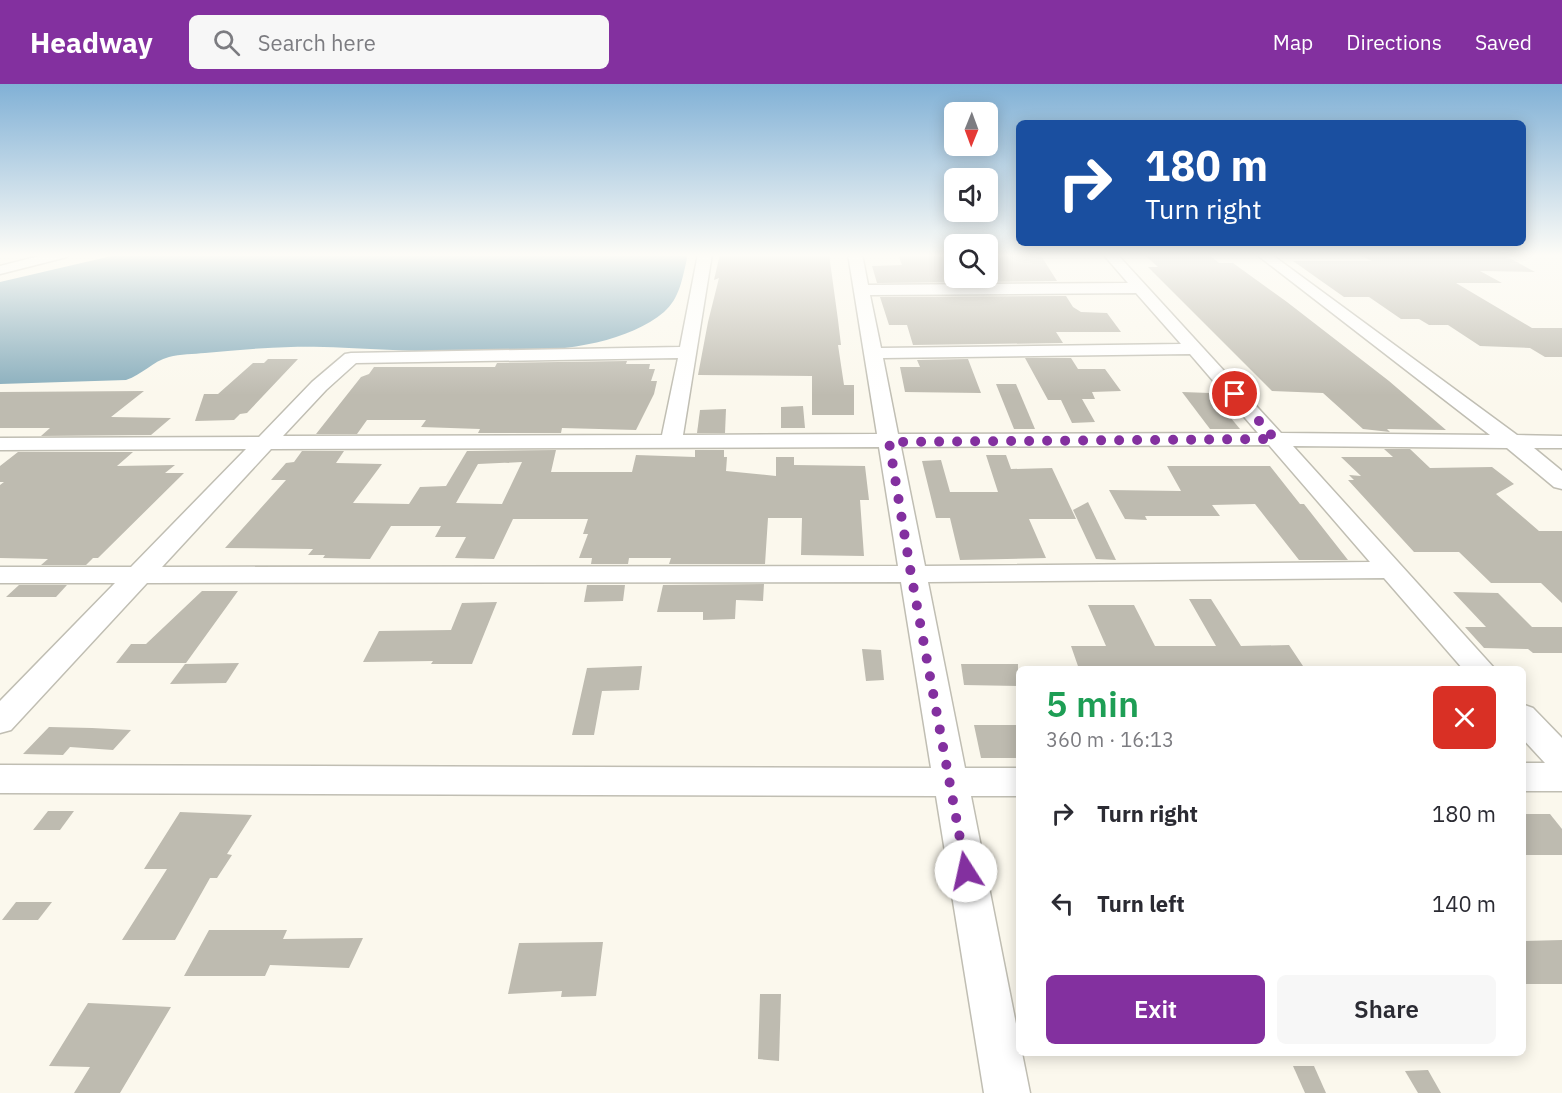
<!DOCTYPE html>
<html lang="en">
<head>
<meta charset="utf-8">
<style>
  body { margin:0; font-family:"IBM Plex Sans",sans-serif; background:#f7f7f7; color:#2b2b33; height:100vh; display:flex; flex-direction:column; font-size:22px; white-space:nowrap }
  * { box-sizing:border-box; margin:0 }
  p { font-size:20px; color:#7c7c81 }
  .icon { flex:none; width:33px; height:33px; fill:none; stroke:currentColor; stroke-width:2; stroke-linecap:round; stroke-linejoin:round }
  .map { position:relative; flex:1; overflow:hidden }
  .details { position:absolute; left:1016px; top:582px; width:510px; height:390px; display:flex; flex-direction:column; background:#fff; border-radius:9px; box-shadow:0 3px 15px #0003 }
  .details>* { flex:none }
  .hud { position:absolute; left:1016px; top:36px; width:510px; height:126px; border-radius:9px; box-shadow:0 3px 15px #0003; background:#1a4fa0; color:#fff; overflow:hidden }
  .needle { width:39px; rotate:181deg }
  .fabs { position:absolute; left:944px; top:18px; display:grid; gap:12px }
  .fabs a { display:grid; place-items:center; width:54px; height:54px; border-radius:9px; background:#fff; box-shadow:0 3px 15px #0003; font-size:30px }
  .pin { position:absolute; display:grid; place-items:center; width:51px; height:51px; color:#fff; margin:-26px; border:3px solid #fff; border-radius:50%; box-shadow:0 2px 6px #0007 }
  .me { position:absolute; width:66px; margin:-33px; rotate:350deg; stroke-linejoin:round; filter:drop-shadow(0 0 4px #0008) }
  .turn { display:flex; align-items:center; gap:21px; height:126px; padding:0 30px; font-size:27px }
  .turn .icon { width:78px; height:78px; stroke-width:2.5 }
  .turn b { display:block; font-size:42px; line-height:51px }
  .round { display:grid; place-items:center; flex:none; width:63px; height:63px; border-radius:9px; background:#f7f7f7 }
  .summary { display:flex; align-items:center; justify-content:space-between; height:102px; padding:0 30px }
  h1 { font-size:36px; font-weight:600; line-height:45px; color:#1e9e55 }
  .primary-button { display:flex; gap:12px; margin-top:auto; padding:12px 30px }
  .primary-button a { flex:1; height:69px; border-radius:9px; background:#83309f; color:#fff; font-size:24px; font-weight:600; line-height:69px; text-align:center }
  .primary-button a+a { background:#f7f7f7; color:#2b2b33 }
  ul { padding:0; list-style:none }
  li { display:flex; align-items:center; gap:18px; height:90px; padding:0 30px }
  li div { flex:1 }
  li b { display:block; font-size:22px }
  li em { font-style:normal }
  header { display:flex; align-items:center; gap:36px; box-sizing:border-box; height:84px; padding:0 30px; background:#83309f; color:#fff }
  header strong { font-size:28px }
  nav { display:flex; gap:33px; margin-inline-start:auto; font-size:21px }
  .search { width:420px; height:54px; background:#f7f7f7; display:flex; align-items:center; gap:15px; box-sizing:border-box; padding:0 21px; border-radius:9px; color:#7c7c81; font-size:22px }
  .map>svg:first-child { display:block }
  .water { fill:#86acbb }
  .building { fill:#bebbb0; fill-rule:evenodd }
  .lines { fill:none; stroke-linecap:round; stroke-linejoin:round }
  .minor-casing { stroke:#c0beb3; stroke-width:3 }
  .minor { fill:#fff; fill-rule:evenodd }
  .route { stroke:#83309f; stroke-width:10; stroke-dasharray:0 18 }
</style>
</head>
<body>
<header>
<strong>Headway</strong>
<div class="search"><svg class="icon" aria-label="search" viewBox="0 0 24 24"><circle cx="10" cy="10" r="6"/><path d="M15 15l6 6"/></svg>Search here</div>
<nav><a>Map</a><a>Directions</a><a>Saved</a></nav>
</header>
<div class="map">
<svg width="1562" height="1009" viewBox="0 0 1562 1009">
  <rect width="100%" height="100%" fill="#fbf8ed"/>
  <path class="water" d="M120 170H686L687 175C682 195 680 214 664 228 587 293 389 260 291 263 262 264 234 266 205 269 194 270 180 270 169 273 153 277 142 291 126 296L0 300V198Z"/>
  <g class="building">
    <polygon points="720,170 829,170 838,236 841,261 838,261 844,301 854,301 854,331 812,331 812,292 698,291 708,238 719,194 714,196"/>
    <polygon points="898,170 954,170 954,194 987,194 987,170 1040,170 1057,197 877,199 872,182 902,181"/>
    <polygon points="1144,170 1208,170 1219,179 1233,179 1287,218 1389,297 1446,346 1387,345 1390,348 1363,345 1323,309 1272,307 1148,183 1158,183"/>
    <polygon points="1357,170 1502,170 1535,188 1480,187 1502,199 1456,199 1532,244 1562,244 1562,273 1545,273 1530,264 1480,262 1448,241 1429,241 1419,235 1401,235 1369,213 1344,213 1293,177 1372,177"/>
    <polygon points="1066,212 1073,223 1081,228 1107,229 1121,248 1056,248 1063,259 913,261 907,241 889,241 880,213"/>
    <polygon points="1025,274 1071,274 1078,285 1105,285 1121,307 1092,308 1095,315 1082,315 1095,338 1072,339 1061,316 1048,316"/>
    <polygon points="268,275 298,275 247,329 240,330 234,336 195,337 204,310 218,310 253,279 264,279"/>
    <polygon points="968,275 981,309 905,308 900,283 920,283 917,276"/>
    <polygon points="627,277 626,280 650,280 649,285 655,285 651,297 657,297 654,310 636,346 562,344 561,349 478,349 480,345 421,343 426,336 367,336 357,350 316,350 361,293 369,290 374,283 495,283 497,279"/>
    <polygon points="996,300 1016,300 1035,345 1014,345"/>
    <polygon points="144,307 111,333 171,334 151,351 41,352 50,344 0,344 0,308"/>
    <polygon points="1182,308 1210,309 1240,345 1210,345"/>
    <polygon points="803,322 805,344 781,344 781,323"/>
    <polygon points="726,325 725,349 697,349 700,326"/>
    <polygon points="1384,365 1410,365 1430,384 1492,383 1514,400 1496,410 1539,447 1562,447 1562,519 1541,499 1491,499 1459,468 1414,468 1348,396 1354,396 1349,391 1361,392 1341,373 1393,373"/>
    <path d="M556 366 551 388H632L636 371 695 373V366H724V373H727L726 387 776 392V373H794V381L865 382 869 416H860L864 472 801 471 802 434H768L765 480H669L671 474H629L628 480H591L592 474H579L588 450H583L588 435H513L494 475 455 474 466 453H435L441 442H391L370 475 323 474 325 471H308L313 465 225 464 286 396H271L286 379 294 378 302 367H344L336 379 382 380 353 419 409 420 420 403 446 402 467 367ZM522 378 502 420 456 419 478 380Z"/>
    <polygon points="18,368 133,368 117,382 175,381 165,389 184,389 98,474 93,474 86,481 41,481 48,475 0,474 0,401 4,398 0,398 0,382"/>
    <polygon points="986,371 1006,371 1011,385 1052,384 1076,435 1029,435 1046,474 960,476 950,434 936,434 922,377 941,376 950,408 998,408"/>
    <polygon points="1167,382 1270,382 1300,420 1304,420 1348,476 1299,476 1255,420 1212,421 1220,432 1145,432 1147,436 1125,435 1109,406 1181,407"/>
    <polygon points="1088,418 1116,476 1096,475 1073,426"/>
    <polygon points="764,500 763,517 736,516 735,535 703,536 703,528 657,528 663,501"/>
    <polygon points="19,501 67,501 56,513 6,513"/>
    <polygon points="587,501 625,501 623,517 584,518"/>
    <polygon points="202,507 238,507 186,579 116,579 131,560 146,560"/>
    <polygon points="1453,508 1498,509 1532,543 1562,543 1562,569 1533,569 1528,565 1484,564 1465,543 1486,543"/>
    <polygon points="1189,515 1211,515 1241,562 1289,561 1305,585 1079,585 1071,562 1106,562 1088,521 1134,521 1155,562 1216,562"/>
    <polygon points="497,518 472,580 431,580 433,577 363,578 379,547 451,546 462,519"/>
    <polygon points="862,565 881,566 884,596 866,597"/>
    <polygon points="239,579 226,599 170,600 185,580"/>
    <polygon points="961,580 1018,580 1018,602 964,601"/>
    <polygon points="642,582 639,606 602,607 594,651 572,651 587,584"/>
    <polygon points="974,641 1018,641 1018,674 981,674"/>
    <polygon points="49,643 92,644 131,646 113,666 70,663 63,671 23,670"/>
    <polygon points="48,727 74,727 60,746 33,746"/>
    <polygon points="180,728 252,731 227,770 232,771 217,794 210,794 175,856 122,856 167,785 144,785"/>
    <polygon points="1522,730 1550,730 1562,745 1562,771 1522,771"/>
    <polygon points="16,818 52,818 38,836 2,836"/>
    <polygon points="209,846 287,846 283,855 363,854 349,884 270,881 265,892 184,892"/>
    <polygon points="1562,856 1562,900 1522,900 1522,857"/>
    <polygon points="603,858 596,912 561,913 562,907 508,910 519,859"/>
    <polygon points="760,910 781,910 779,977 758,975"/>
    <polygon points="88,919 171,923 120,1009 74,1009 90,983 49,982"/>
    <polygon points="1293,982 1314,982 1326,1009 1305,1009"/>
    <polygon points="1428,986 1441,1009 1418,1009 1405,987"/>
  </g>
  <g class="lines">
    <g class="minor-casing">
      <g id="minor">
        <polygon points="47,170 69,170 67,173 0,190 0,182"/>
        <path d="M698 170H712L683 351 877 350 848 170H862L868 201 1128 199 1103 170H1117L1281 349 1490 351 1256 170H1271L1517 351 1562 352V364H1534L1562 387V405L1554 403 1507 364 1293 362 1495 585H1463L1384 494 928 498 965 684H1018V712H971L1018 950V969H1022L1030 1009H984L936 712 0 709V681L931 684 901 498 147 499 11 646 0 649V617L115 499H0V483H131L246 365 0 366V354L259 353 312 298 345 270 351 269 680 263ZM1136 209 1181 260 881 264 870 211ZM1190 270 1258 349 898 350 883 274ZM678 274 662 351 283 352 326 306 356 279ZM1269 361 1370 478 925 482 901 363ZM879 363 898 482 162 483 271 365Z"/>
        <polygon points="1522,620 1533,624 1562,654 1562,707 1522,707 1522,679 1545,679 1522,654"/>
      </g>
    </g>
    <use href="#minor" class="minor"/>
  </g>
  <linearGradient id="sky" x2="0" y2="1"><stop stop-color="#81b1d6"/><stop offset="0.55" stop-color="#fdfcf7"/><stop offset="1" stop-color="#fdfcf7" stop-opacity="0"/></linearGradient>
  <rect width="1562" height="311" fill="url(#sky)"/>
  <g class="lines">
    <polyline class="route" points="966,787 911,490 889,358 1275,355 1235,310"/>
  </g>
</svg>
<div class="fabs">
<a><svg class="needle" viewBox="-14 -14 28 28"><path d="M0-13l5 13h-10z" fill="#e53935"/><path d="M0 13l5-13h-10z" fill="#7c7c81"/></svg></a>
<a><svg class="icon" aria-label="sound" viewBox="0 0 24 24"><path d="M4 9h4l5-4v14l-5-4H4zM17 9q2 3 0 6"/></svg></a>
<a><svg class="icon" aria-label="search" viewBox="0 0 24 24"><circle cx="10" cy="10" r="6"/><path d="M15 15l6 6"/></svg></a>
</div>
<div class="pin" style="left:1235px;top:310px;background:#d93025"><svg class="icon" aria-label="arrive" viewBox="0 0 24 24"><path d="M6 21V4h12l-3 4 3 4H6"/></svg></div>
<svg class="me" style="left:966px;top:787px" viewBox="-20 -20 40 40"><circle r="19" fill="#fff"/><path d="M0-13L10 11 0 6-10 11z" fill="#83309f"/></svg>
<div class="hud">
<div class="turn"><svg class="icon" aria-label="right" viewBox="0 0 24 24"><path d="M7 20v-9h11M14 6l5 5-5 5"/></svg><div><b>180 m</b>Turn right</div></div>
</div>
<section class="details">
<div class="summary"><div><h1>5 min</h1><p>360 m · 16:13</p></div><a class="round" style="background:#d93025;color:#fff"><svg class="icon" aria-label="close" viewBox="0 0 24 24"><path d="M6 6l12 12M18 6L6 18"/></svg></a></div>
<ul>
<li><svg class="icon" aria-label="right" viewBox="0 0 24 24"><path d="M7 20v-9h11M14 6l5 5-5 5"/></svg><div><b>Turn right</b></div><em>180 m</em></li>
<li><svg class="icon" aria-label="left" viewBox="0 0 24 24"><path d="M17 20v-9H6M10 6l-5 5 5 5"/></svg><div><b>Turn left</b></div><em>140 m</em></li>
</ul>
<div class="primary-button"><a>Exit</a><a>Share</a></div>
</section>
</div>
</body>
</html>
